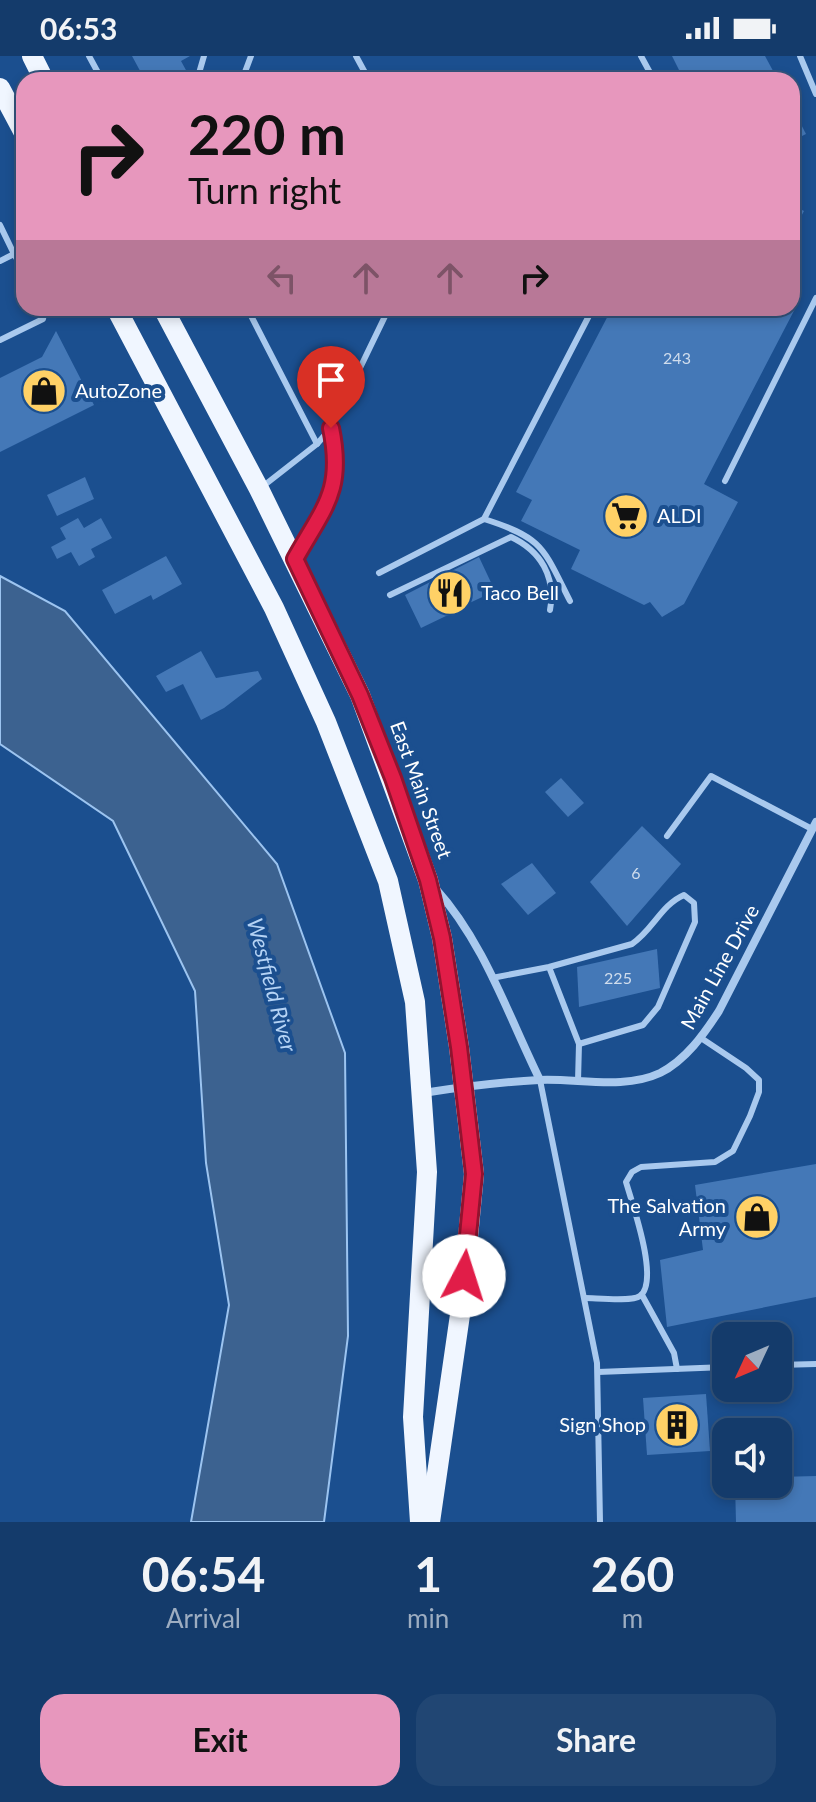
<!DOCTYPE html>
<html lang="en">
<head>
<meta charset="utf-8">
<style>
  body { margin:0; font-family:Lato,sans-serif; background:#214673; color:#f1f3f6; height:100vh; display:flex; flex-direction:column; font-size:30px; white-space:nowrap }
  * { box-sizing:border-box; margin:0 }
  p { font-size:26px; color:#9dadc1 }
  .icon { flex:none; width:44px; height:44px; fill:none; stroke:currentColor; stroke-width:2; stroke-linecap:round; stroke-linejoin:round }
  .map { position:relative; height:1466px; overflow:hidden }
  .sheet { display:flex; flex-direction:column; background:#143b6b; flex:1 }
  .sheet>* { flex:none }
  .top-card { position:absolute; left:16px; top:16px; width:784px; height:244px; border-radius:24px; box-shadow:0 4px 12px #0003,0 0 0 2px #33557e; background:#e797bd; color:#111; overflow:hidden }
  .needle { width:52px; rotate:226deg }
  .fabs { position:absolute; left:712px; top:1266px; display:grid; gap:16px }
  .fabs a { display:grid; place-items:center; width:80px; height:80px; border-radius:16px; background:#143b6b; box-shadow:0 4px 12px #0003,0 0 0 2px #33557e; font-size:40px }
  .pin { position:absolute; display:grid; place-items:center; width:68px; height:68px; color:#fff; margin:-82px -34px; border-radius:50% 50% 50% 0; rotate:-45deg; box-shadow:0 0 8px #0007 }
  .pin .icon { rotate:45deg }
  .me { position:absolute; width:88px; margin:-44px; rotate:5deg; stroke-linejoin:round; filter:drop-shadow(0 0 6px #0008) }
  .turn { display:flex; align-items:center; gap:28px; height:168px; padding:0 40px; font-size:36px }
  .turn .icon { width:104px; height:104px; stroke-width:2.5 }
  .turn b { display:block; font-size:56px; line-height:68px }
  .lanes { display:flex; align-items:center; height:76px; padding:0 40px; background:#0003; justify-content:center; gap:40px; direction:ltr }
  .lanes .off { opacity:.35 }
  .eta { display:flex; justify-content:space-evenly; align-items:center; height:136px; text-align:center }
  .eta b { font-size:48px; font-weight:700; line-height:56px }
  .button { display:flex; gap:16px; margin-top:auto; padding:16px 40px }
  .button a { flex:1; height:92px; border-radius:24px; background:#e797bd; color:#111; font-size:32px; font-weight:700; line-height:92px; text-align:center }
  .button a+a { background:#214673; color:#f1f3f6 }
  .status { display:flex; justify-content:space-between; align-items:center; height:56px; padding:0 40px; background:#143b6b; direction:ltr }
  .status svg { height:22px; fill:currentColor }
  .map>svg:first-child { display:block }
  .water { fill:#3c6290; stroke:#9cc4f0; stroke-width:2 }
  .building { fill:#4478b7 }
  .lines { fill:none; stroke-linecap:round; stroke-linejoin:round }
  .lane { stroke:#a9c9ee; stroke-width:6 }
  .street { stroke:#a9c9ee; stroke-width:8 }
  .primary { stroke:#f0f6ff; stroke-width:20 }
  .route-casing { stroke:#92132f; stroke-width:20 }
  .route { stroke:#e11d48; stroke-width:14 }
  .labels { text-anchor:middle; stroke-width:8; stroke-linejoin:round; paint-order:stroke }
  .number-label { font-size:16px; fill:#d0dded }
  .poi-label { font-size:20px; fill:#fff; stroke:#1b4f8f; text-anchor:start }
  .street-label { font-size:20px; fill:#fff; stroke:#1b4f8f }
  .water-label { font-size:22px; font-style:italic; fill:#b5d3f5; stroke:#1b4f8f }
</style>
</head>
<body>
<div class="status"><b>06:53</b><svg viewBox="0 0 49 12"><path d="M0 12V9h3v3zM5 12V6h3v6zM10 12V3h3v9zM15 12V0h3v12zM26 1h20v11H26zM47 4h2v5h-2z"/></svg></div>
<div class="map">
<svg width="816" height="1466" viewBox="0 0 816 1466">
  <rect width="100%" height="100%" fill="#1b4f8f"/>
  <polygon class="water" points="0,520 65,555 277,808 345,997 348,1280 324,1466 191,1466 229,1249 206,1107 195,935 113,765 0,688"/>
  <g class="building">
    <polygon points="132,0 190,0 181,5 187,16 171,24 155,24 153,20 145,24"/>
    <polygon points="672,0 765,0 778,24 684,24"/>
    <polygon points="792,51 806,78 792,85"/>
    <polygon points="792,149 804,155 792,177"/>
    <polygon points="792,246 797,249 704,428 738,446 684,548 662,561 650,546 644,549 571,513 580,494 521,465 532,444 516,436 612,252 792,252"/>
    <polygon points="56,275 94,349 0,396 0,322 42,301"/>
    <polygon points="85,421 94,443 57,460 47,439"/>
    <polygon points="78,462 84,472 101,462 112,482 91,493 95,501 79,510 71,496 57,503 51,491 66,483 60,472"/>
    <polygon points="166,500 182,528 153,544 151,539 115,558 102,534"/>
    <polygon points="479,501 495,535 461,551 455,559 446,560 421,572 405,539"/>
    <polygon points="201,595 216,622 258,615 262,623 224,652 201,664 183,628 166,636 156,620"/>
    <polygon points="561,722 584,747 568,761 545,736"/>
    <polygon points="642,770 681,808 627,870 590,826"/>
    <polygon points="532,807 556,837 528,859 501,828"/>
    <polygon points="657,893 660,932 579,951 577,911"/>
    <polygon points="816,1108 816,1241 667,1271 660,1204 703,1194 695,1129"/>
    <polygon points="706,1338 710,1395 647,1399 643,1342"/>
    <polygon points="816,1420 816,1466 736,1466 735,1428 778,1428 778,1421"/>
  </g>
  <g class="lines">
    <g class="lane">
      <polyline points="89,0 102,24"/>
      <polyline points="356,0 369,24"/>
      <polyline points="641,0 654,24"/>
      <polyline points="800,0 816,38"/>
      <polyline points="197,24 204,0"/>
      <polyline points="242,24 251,0"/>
      <polyline points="0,169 14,198 0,205"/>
      <polyline points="24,192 14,198 24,215"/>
      <polyline points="247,252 317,388"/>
      <polyline points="0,284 43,263 45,252"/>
      <polyline points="725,425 816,242"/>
      <polyline points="262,431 317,388 331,372 389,252"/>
      <path d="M484 463C544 482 543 492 570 545"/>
      <path d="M296 501C325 449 344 434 331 372"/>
      <polyline points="379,517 484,463 593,252"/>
      <path d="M390 539 511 481C541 495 556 521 550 554"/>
      <polyline points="667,780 711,720 812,773"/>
      <path d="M492 922 549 911 632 888C653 874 661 849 684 839L694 847 695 866 658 951 643 969 579 988 549 911"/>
      <polyline points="540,1024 597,1307 600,1466"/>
      <polyline points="578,1025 579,988"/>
      <polyline points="642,1239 674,1297 677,1313"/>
      <path d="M585 1242C596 1242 632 1246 640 1240 660 1225 632 1147 626 1126L632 1116 641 1111 715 1106 733 1095 750 1060 759 1036V1024L746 1012 701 982"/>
      <polyline points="778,1309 816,1308"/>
      <polyline points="598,1316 726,1311"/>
    </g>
    <g class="street">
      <path d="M435 832C484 886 508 959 540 1024"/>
      <path d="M423 1037C461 1031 500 1026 539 1024 577 1022 624 1034 660 1017 686 1004 704 978 719 955L816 766"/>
    </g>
    <g class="primary">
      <polyline points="32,0 44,24"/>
      <polyline points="0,32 24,77"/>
      <polyline points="116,252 274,552 326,666 388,825 415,946 427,1116 413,1361 420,1466"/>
      <polyline points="163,252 259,433 360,639 428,824 442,882 459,991 474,1118 462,1245 430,1466"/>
    </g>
  </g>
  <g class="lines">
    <g class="route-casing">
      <path id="route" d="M331 372C344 435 324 451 295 503L360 639 393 722 428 824 442 882 459 991 474 1118 464 1220"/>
    </g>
    <use href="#route" class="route"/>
  </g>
  <defs>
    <g id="shop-disc" transform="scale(2.3)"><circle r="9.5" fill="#ffd166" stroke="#1b4f8f"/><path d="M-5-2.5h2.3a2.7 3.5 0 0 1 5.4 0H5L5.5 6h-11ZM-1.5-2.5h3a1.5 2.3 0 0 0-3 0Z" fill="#111"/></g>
    <g id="supermarket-disc" transform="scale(2.3)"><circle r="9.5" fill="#ffd166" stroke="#1b4f8f"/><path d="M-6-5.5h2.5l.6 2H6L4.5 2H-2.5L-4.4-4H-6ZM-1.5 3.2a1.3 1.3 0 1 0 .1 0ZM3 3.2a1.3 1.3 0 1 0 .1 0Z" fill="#111"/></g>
    <g id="restaurant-disc" transform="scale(2.3)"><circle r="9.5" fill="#ffd166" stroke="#1b4f8f"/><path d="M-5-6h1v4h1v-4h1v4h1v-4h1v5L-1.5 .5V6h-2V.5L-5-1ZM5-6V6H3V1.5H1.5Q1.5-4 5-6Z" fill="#111"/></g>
    <g id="building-disc" transform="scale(2.3)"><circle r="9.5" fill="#ffd166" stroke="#1b4f8f"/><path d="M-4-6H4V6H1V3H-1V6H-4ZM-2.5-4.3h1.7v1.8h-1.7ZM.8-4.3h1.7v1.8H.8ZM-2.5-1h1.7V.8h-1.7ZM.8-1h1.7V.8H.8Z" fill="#111"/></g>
  </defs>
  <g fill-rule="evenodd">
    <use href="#shop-disc" x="44" y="335"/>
    <use href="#supermarket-disc" x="626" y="460"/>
    <use href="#restaurant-disc" x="450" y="537"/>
    <use href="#shop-disc" x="757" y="1161"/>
    <use href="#building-disc" x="677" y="1369"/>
  </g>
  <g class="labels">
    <g class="number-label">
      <text x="677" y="308">243</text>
      <text x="636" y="823">6</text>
      <text x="618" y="928">225</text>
    </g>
    <g class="poi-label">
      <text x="75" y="342">AutoZone</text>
      <text x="657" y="467">ALDI</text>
      <text x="481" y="544">Taco Bell</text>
      <text x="726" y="1157" text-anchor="end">The Salvation<tspan x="726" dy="23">Army</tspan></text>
      <text x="646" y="1376" text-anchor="end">Sign Shop</text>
    </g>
    <g class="street-label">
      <text transform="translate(421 734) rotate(70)" y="7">East Main Street</text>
      <text transform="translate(720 911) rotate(-61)" y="7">Main Line Drive</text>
    </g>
    <g class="water-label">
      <text transform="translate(272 929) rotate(75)" y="8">Westfield River</text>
    </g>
  </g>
</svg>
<div class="fabs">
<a><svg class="needle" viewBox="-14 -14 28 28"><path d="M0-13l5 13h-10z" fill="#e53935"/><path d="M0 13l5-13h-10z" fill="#9dadc1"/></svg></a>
<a><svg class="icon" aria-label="sound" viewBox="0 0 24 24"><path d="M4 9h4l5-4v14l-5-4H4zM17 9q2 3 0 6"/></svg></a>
</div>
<div class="pin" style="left:331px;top:372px;background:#d93025"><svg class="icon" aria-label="arrive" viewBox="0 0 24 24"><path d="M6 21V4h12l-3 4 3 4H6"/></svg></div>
<svg class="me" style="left:464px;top:1220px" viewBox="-20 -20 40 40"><circle r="19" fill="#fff"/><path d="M0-13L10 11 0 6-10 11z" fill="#e11d48"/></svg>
<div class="top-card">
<div class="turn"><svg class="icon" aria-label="right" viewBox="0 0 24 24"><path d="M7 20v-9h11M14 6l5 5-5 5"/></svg><div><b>220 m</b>Turn right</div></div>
<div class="lanes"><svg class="icon off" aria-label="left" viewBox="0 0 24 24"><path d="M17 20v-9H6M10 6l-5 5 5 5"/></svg><svg class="icon off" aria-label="ahead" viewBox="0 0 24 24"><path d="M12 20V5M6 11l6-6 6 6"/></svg><svg class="icon off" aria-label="ahead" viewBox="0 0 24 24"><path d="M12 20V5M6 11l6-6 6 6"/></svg><svg class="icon" aria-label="right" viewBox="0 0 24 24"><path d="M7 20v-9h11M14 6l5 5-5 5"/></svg></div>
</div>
</div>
<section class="sheet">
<div class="eta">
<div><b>06:54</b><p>Arrival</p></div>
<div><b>1</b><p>min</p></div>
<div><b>260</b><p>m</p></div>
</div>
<div class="button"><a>Exit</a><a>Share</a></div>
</section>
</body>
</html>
